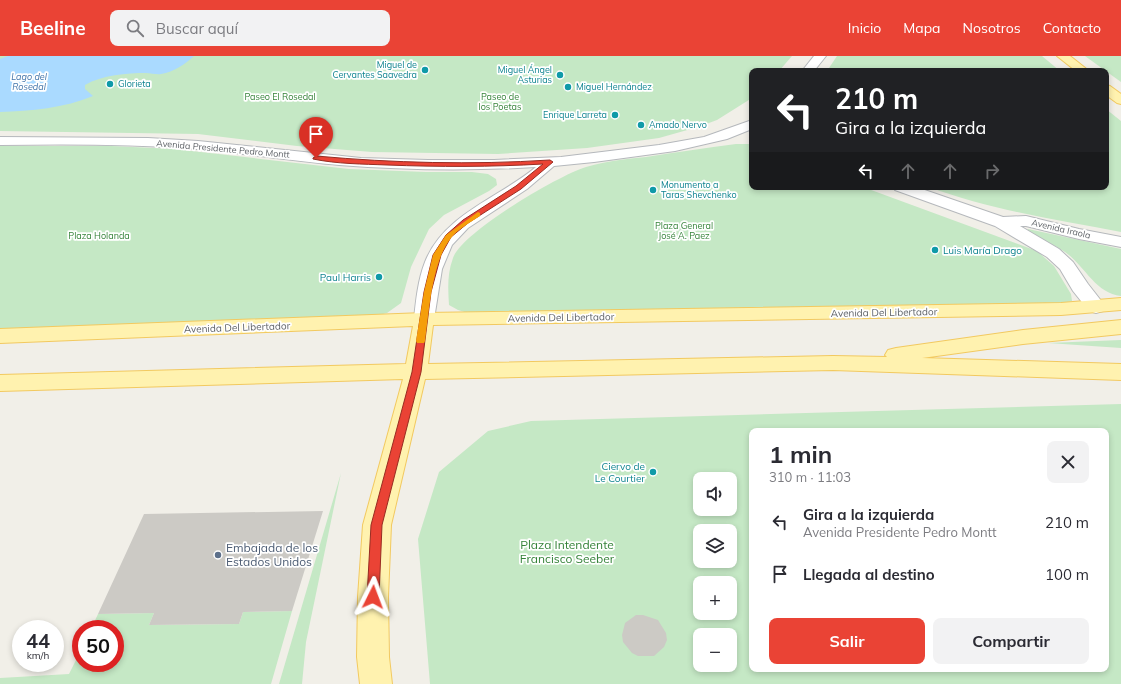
<!DOCTYPE html>
<html lang="es">
<head>
<meta charset="utf-8">
<style>
  body { margin:0; font-family:Mulish,sans-serif; background:#f2f2f3; color:#2b2b33; height:100vh; display:flex; flex-direction:column; font-size:15px; white-space:nowrap }
  * { box-sizing:border-box; margin:0 }
  p { font-size:13px; color:#7c7c81 }
  .icon { flex:none; width:22px; height:22px; fill:none; stroke:currentColor; stroke-width:2; stroke-linecap:round; stroke-linejoin:round }
  .map { position:relative; flex:1; overflow:hidden }
  .sheet { position:absolute; left:749px; top:372px; width:360px; height:244px; display:flex; flex-direction:column; background:#fff; border-radius:8px; box-shadow:0 2px 6px #0003 }
  .sheet>* { flex:none }
  .top-card { position:absolute; left:749px; top:12px; width:360px; height:122px; border-radius:8px; box-shadow:0 2px 6px #0003; background:#202124; color:#fff; overflow:hidden }
  .buttons { position:absolute; left:693px; top:416px; display:grid; gap:8px }
  .buttons a { display:grid; place-items:center; width:44px; height:44px; border-radius:8px; background:#fff; box-shadow:0 2px 6px #0003; font-size:20px }
  .speed { position:absolute; left:12px; top:564px; display:flex; gap:8px; font-size:20px; font-weight:700; text-align:center }
  .speed>* { display:grid; place-content:center; width:52px; height:52px; border-radius:50%; background:#fff; box-shadow:0 2px 6px #0003; line-height:1 }
  .speed small { font-size:10px; font-weight:400 }
  .speed .limit { border:6px solid #d22; background:#fff; color:#111 }
  .pin { position:absolute; display:grid; place-items:center; width:34px; height:34px; color:#fff; margin:-41px -17px; border-radius:50% 50% 50% 0; rotate:-45deg; box-shadow:0 0 4px #0007 }
  .pin .icon { rotate:45deg }
  .me { position:absolute; width:44px; margin:-22px; rotate:3deg; stroke-linejoin:round; filter:drop-shadow(0 0 3px #0008) }
  .turn { display:flex; align-items:center; gap:14px; height:84px; padding:0 20px; font-size:18px }
  .turn .icon { width:52px; height:52px; stroke-width:2.5 }
  .turn b { display:block; font-size:28px; line-height:34px }
  .lanes { display:flex; align-items:center; height:38px; padding:0 20px; background:#0003; justify-content:center; gap:20px; direction:ltr }
  .lanes .off { opacity:.35 }
  .round { display:grid; place-items:center; flex:none; width:42px; height:42px; border-radius:8px; background:#f2f2f3 }
  .summary { display:flex; align-items:center; justify-content:space-between; height:68px; padding:0 20px }
  h1 { font-size:24px; font-weight:700; line-height:30px }
  .action { display:flex; gap:8px; margin-top:auto; padding:8px 20px }
  .action a { flex:1; height:46px; border-radius:8px; background:#ea4335; color:#fff; font-size:16px; font-weight:700; line-height:46px; text-align:center }
  .action a+a { background:#f2f2f3; color:#2b2b33 }
  ul { padding:0; list-style:none }
  li { display:flex; align-items:center; gap:12px; height:52px; padding:0 20px }
  li div { flex:1 }
  li b { display:block; font-size:15px }
  li em { font-style:normal }
  header { display:flex; align-items:center; gap:24px; box-sizing:border-box; height:56px; padding:0 20px; background:#ea4335; color:#fff }
  header strong { font-size:19px }
  nav { display:flex; gap:22px; margin-inline-start:auto; font-size:14px }
  .search { width:280px; height:36px; background:#f2f2f3; display:flex; align-items:center; gap:10px; box-sizing:border-box; padding:0 14px; border-radius:8px; color:#7c7c81; font-size:15px }
  .map>svg:first-child { display:block }
  .green { fill:#c5e8c5; fill-rule:evenodd }
  .water { fill:#aadaff }
  .building { fill:#cccac5 }
  .lines { fill:none; stroke-linecap:round; stroke-linejoin:round }
  .minor-casing { stroke:#b5b8bc; stroke-width:2 }
  .major-casing { stroke:#f2c960; stroke-width:2 }
  .minor { fill:#fff; fill-rule:evenodd }
  .major { fill:#fff2af; fill-rule:evenodd }
  .route { fill:#ea4335; stroke:#982c22 }
  .slow { fill:#f59e0b }
  .culture-dot { fill:#0f9aa8; stroke:#fff; stroke-width:1.5 }
  .service-dot { fill:#5c6f8a; stroke:#fff; stroke-width:1.5 }
  .labels { text-anchor:middle; stroke-width:3.5; stroke-linejoin:round; paint-order:stroke }
  .far-culture-label { font-size:9px; fill:#0d838f; stroke:#fff; text-anchor:start }
  .far-water-label { font-size:9px; font-style:italic; fill:#4174aa; stroke:#fff }
  .far-park-label { font-size:9px; fill:#348238; stroke:#fff }
  .far-street-label { font-size:9px; fill:#5f6368; stroke:#fff }
  .culture-label { font-size:10px; fill:#0d838f; stroke:#fff; text-anchor:end }
  .street-label { font-size:10px; fill:#5f6368; stroke:#fff }
  .near-park-label { font-size:12px; fill:#348238; stroke:#fff }
  .near-service-label { font-size:12px; fill:#4e5e75; stroke:#fff; text-anchor:start }
</style>
</head>
<body>
<header>
<strong>Beeline</strong>
<div class="search"><svg class="icon" aria-label="search" viewBox="0 0 24 24"><circle cx="10" cy="10" r="6"/><path d="M15 15l6 6"/></svg>Buscar aquí</div>
<nav><a>Inicio</a><a>Mapa</a><a>Nosotros</a><a>Contacto</a></nav>
</header>
<div class="map">
<svg width="1121" height="628" viewBox="0 0 1121 628">
  <rect width="100%" height="100%" fill="#f1efe8"/>
  <g class="green">
    <polygon points="0,0 792,0 779,15 752,15 752,42 717,64 698,71 659,82 587,92 498,98 372,96 297,90 198,78 0,75"/>
    <polygon points="837,0 1042,0 1060,15 827,15"/>
    <polygon points="1085,0 1121,0 1121,26"/>
    <path d="M1106 53 1121 65V176C1057 164 991 154 929 131H1106Z"/>
    <path d="M736 88H752V131H863L1037 195 1054 210 1071 238 1072 245 1060 248 468 257 458 254 449 249C448 233 447 218 453 202 462 176 559 119 586 111 606 105 626 103 646 101 676 96 706 92 736 88Z"/>
    <polygon points="0,90 112,90 174,93 349,113 426,116 472,116 488,118 496,123 497,129 489,135 444,159 429,173 411,211 401,247 387,257 371,261 0,275"/>
    <path d="M1028 173 1121 193V240C1095 237 1085 210 1065 196 1053 188 1039 182 1027 175Z"/>
    <polygon points="1121,284 1121,292 1048,287"/>
    <path d="M1121 348V628H430L418 483 439 416 488 375 531 365ZM752 375H1106V613H752ZM700 423H730V453H700ZM700 475H730V505H700ZM700 527H730V557H700ZM700 579H730V609H700Z"/>
    <polygon points="341,417 306,586 302,628 279,628"/>
    <polygon points="292,555 271,628 0,628 0,622 69,618 81,594 81,607 115,607 115,573 91,573 98,558 154,557 149,569 239,568 243,556"/>
  </g>
  <path class="water" d="M8 0H194C185 8 174 16 161 18 157 19 151 17 146 17 127 17 102 19 85 29V33L93 40C65 52 30 55 0 56V3Z"/>
  <g class="building">
    <polygon points="323,455 292,555 243,556 239,568 149,569 154,557 98,558 144,458"/>
    <polygon points="636,559 643,559 658,564 666,577 667,584 664,591 654,600 638,600 632,597 623,586 622,579 625,567"/>
  </g>
  <g class="lines">
    <g class="minor-casing">
      <g id="minor">
        <polygon points="814,0 826,0 814,15 802,15"/>
        <path d="M752 64V73L727 83 675 95 594 106 554 110 527 133 468 172 452 189 442 213 434 263 431 267 424 269 417 267 414 263C416 244 418 224 425 206 444 158 499 142 536 111 470 115 404 114 339 109 291 105 244 97 197 93 131 88 66 88 0 89V81L148 82 198 85 361 102 428 104H494L561 101 659 89 704 81Z"/>
        <polygon points="893,131 916,131 1003,161 1026,160 1079,173 1121,181 1121,191 1079,183 1026,170 1020,170 1059,193 1073,206 1088,228 1106,251 1103,255 1096,257 1089,255 1073,235 1060,213 1047,201 995,170 895,134"/>
      </g>
    </g>
    <g class="major-casing">
      <g id="major">
        <polygon points="1057,0 1070,0 1089,15 1076,15"/>
        <polygon points="1106,29 1110,30 1121,38 1121,48 1117,47 1106,39"/>
        <polygon points="1121,242 1121,254 1061,259 433,269 428,308 833,300 887,301 885,299 888,294 896,292 1023,274 1121,264 1121,278 1023,288 922,302 1121,308 1121,324 833,314 425,323 391,469 388,541 389,601 392,628 360,628 357,601 358,541 363,469 403,323 0,335 0,319 406,308 413,270 0,287 0,273 424,257 1061,247"/>
      </g>
    </g>
    <use href="#minor" class="minor"/>
    <use href="#major" class="major"/>
  </g>
  <path class="route" d="M316 100C394 107 471 109 550 104L553 106 521 133 468 167 451 181 441 199 431 236 421 316 382 469 379 541 377 545 373 547 368 545 367 541 371 469 412 316 424 236 433 199 446 179 463 164 516 130 543 108C491 111 439 111 387 109 363 108 337 108 313 103V102Z"/>
  <path class="slow" d="M478 156 480 157V160C471 166 458 173 451 182 432 205 429 256 425 285L424 287H417L416 285 424 236 433 199 446 179Z"/>
  <g class="culture-dot">
    <circle cx="425" cy="14" r="4"/>
    <circle cx="560" cy="19" r="4"/>
    <circle cx="110" cy="28" r="4"/>
    <circle cx="568" cy="31" r="4"/>
    <circle cx="615" cy="59" r="4"/>
    <circle cx="641" cy="69" r="4"/>
    <circle cx="653" cy="134" r="4"/>
    <circle cx="935" cy="194" r="4"/>
    <circle cx="379" cy="221" r="4"/>
    <circle cx="653" cy="416" r="4"/>
  </g>
  <circle class="service-dot" cx="218" cy="499" r="4"/>
  <g class="labels">
    <g class="far-culture-label">
      <text x="417" y="12" text-anchor="end">Miguel de<tspan x="417" dy="10">Cervantes Saavedra</tspan></text>
      <text x="552" y="17" text-anchor="end">Miguel Ángel<tspan x="552" dy="10">Asturias</tspan></text>
      <text x="118" y="31">Glorieta</text>
      <text x="576" y="34">Miguel Hernández</text>
      <text x="607" y="62" text-anchor="end">Enrique Larreta</text>
      <text x="649" y="72">Amado Nervo</text>
      <text x="661" y="132">Monumento a<tspan x="661" dy="10">Taras Shevchenko</tspan></text>
    </g>
    <g class="far-water-label">
      <text x="29" y="24">Lago del<tspan x="29" dy="10">Rosedal</tspan></text>
    </g>
    <g class="far-park-label">
      <text x="280" y="44">Paseo El Rosedal</text>
      <text x="500" y="44">Paseo de<tspan x="500" dy="10">los Poetas</tspan></text>
      <text x="684" y="173">Plaza General<tspan x="684" dy="10">José A. Paez</tspan></text>
      <text x="99" y="183">Plaza Holanda</text>
    </g>
    <g class="far-street-label">
      <text transform="translate(223 93) rotate(5)" y="3">Avenida Presidente Pedro Montt</text>
      <text transform="translate(1061 173) rotate(13)" y="3">Avenida Iraola</text>
    </g>
    <g class="culture-label">
      <text x="943" y="198" text-anchor="start">Luis María Drago</text>
      <text x="371" y="225">Paul Harris</text>
      <text x="645" y="414">Ciervo de<tspan x="645" dy="12">Le Courtier</tspan></text>
    </g>
    <g class="street-label">
      <text transform="translate(884 256) rotate(-1)" y="4">Avenida Del Libertador</text>
      <text transform="translate(561 261) rotate(-1)" y="4">Avenida Del Libertador</text>
      <text transform="translate(237 271) rotate(-2)" y="4">Avenida Del Libertador</text>
    </g>
    <g class="near-park-label">
      <text x="567" y="493">Plaza Intendente<tspan x="567" dy="14">Francisco Seeber</tspan></text>
    </g>
    <g class="near-service-label">
      <text x="226" y="496">Embajada de los<tspan x="226" dy="14">Estados Unidos</tspan></text>
    </g>
  </g>
</svg>
<div class="buttons">
<a><svg class="icon" aria-label="sound" viewBox="0 0 24 24"><path d="M4 9h4l5-4v14l-5-4H4zM17 9q2 3 0 6"/></svg></a>
<a><svg class="icon" aria-label="layers" viewBox="0 0 24 24"><path d="M12 4l9 5-9 5-9-5zM3 14l9 5 9-5"/></svg></a>
<a>+</a>
<a>−</a>
</div>
<div class="speed"><div>44<small>km/h</small></div><div class="limit">50</div></div>
<div class="pin" style="left:316px;top:102px;background:#d93025"><svg class="icon" aria-label="arrive" viewBox="0 0 24 24"><path d="M6 21V4h12l-3 4 3 4H6"/></svg></div>
<svg class="me" style="left:373px;top:541px" viewBox="-20 -20 40 40"><path d="M0-17L14 15 0 8-14 15z" fill="#ea4335" stroke="#fff" stroke-width="4"/></svg>
<div class="top-card">
<div class="turn"><svg class="icon" aria-label="left" viewBox="0 0 24 24"><path d="M17 20v-9H6M10 6l-5 5 5 5"/></svg><div><b>210 m</b>Gira a la izquierda</div></div>
<div class="lanes"><svg class="icon" aria-label="left" viewBox="0 0 24 24"><path d="M17 20v-9H6M10 6l-5 5 5 5"/></svg><svg class="icon off" aria-label="ahead" viewBox="0 0 24 24"><path d="M12 20V5M6 11l6-6 6 6"/></svg><svg class="icon off" aria-label="ahead" viewBox="0 0 24 24"><path d="M12 20V5M6 11l6-6 6 6"/></svg><svg class="icon off" aria-label="right" viewBox="0 0 24 24"><path d="M7 20v-9h11M14 6l5 5-5 5"/></svg></div>
</div>
<section class="sheet">
<div class="summary"><div><h1>1 min</h1><p>310 m · 11:03</p></div><a class="round"><svg class="icon" aria-label="close" viewBox="0 0 24 24"><path d="M6 6l12 12M18 6L6 18"/></svg></a></div>
<ul>
<li><svg class="icon" aria-label="left" viewBox="0 0 24 24"><path d="M17 20v-9H6M10 6l-5 5 5 5"/></svg><div><b>Gira a la izquierda</b><p>Avenida Presidente Pedro Montt</p></div><em>210 m</em></li>
<li><svg class="icon" aria-label="arrive" viewBox="0 0 24 24"><path d="M6 21V4h12l-3 4 3 4H6"/></svg><div><b>Llegada al destino</b></div><em>100 m</em></li>
</ul>
<div class="action"><a>Salir</a><a>Compartir</a></div>
</section>
</div>
</body>
</html>
